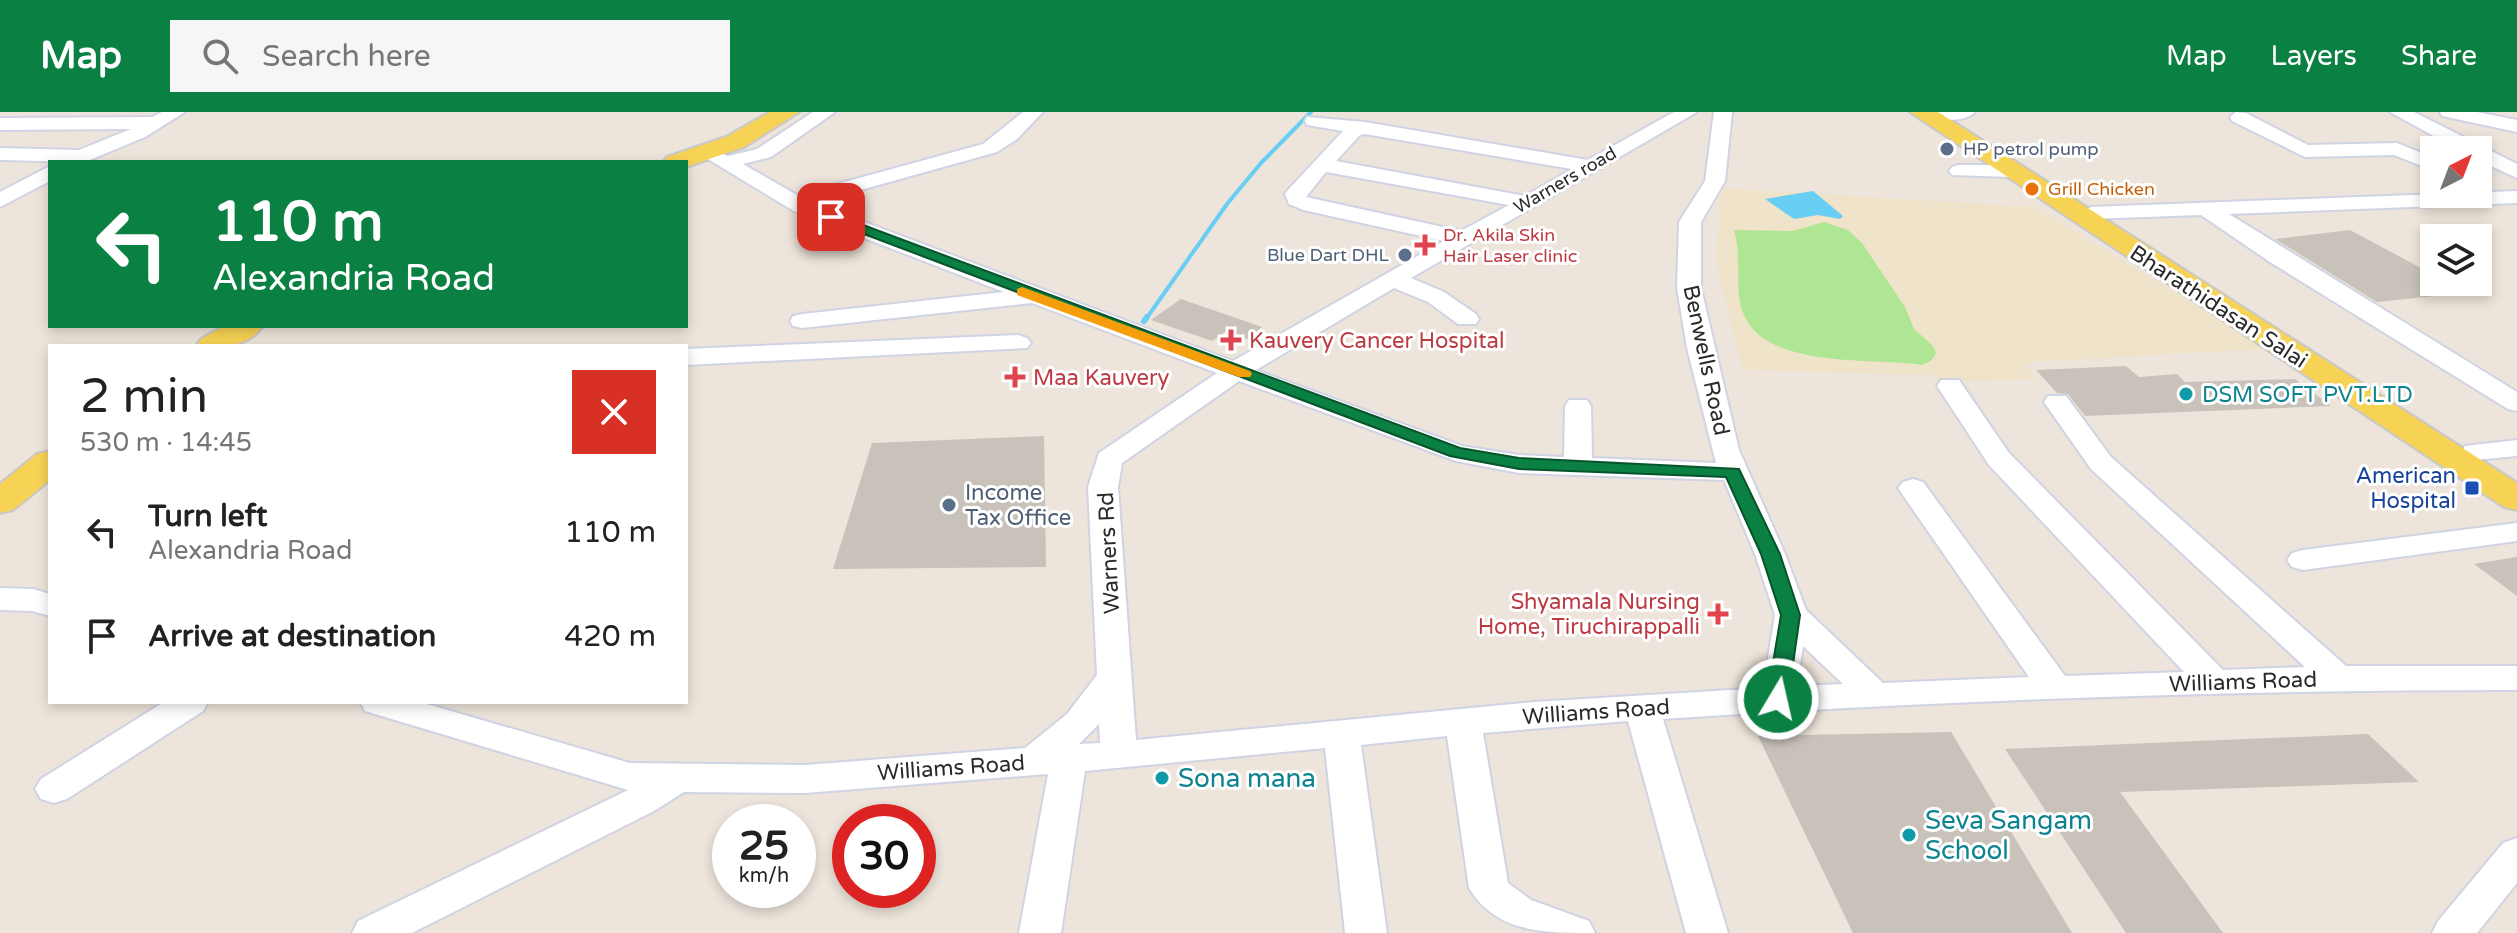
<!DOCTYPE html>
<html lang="en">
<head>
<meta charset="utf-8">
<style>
  body { margin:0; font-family:"Varela Round",sans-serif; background:#f6f6f6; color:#222; height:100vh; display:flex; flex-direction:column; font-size:30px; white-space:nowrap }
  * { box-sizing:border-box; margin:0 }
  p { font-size:26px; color:#767676 }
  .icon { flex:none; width:44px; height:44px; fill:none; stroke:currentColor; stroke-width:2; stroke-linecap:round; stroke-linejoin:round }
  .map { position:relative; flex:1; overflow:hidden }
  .panel { position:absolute; left:48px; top:232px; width:640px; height:360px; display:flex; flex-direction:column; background:#fff; border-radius:0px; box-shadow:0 4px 12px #0003 }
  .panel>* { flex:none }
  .top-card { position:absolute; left:48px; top:48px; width:640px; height:168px; border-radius:0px; box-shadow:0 4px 12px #0003; background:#0b8043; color:#fff; overflow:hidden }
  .needle { width:52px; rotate:42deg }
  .controls { position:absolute; left:2420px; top:24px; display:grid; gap:16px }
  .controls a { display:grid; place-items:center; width:72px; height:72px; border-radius:0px; background:#fff; box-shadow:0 4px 12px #0003; font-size:40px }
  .speed { position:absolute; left:712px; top:692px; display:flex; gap:16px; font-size:40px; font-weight:700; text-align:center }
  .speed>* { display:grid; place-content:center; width:104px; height:104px; border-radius:50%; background:#fff; box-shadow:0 4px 12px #0003; line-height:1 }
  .speed small { font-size:20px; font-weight:400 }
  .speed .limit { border:12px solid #d22; background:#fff; color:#111 }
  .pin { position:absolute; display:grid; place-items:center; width:68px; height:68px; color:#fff; margin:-34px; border-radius:16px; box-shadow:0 4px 12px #0006 }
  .me { position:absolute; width:88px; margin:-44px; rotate:9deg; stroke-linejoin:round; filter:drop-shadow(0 0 6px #0008) }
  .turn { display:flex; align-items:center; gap:28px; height:168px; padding:0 32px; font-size:36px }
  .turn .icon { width:104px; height:104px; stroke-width:2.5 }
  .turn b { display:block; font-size:56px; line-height:68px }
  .round { display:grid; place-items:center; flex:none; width:84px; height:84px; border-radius:0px; background:#f6f6f6 }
  .head { display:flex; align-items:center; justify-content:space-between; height:136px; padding:0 32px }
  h1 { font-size:48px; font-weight:600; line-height:60px }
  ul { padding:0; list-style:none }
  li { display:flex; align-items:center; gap:24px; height:104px; padding:0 32px }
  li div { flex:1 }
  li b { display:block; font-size:30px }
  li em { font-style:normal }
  header { display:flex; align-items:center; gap:48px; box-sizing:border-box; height:112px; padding:0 40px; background:#0b8043; color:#fff }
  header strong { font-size:38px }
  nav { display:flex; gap:44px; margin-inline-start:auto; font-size:28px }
  .search { width:560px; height:72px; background:#f6f6f6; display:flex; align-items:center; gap:20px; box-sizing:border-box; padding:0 28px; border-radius:0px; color:#767676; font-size:30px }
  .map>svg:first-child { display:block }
  .education { fill:#efe3c9 }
  .green { fill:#afe694 }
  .water { fill:#68cef4 }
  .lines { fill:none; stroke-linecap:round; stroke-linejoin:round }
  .stream-far1 { stroke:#68cef4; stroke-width:4 }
  .stream { stroke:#68cef4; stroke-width:6 }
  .building { fill:#c8c2ba }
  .minor-casing { stroke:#d0d3e3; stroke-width:4 }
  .major-casing { stroke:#c8c8c8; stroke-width:4 }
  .minor { fill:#fff; fill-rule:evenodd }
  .major { fill:#f7d355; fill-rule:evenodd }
  .route { fill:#0b8043; stroke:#07532c; stroke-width:2 }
  .slow { fill:#f59e0b }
  .service-dot { fill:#5c6f8a; stroke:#fff; stroke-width:3 }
  .food-dot { fill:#e8710a; stroke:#fff; stroke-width:3 }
  .health-dot { fill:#e0444e; stroke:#fff; stroke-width:3 }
  .culture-dot { fill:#0f9aa8; stroke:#fff; stroke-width:3 }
  .transit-dot { fill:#1a4fb4; stroke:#fff; stroke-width:3 }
  .labels { text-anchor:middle; stroke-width:6; stroke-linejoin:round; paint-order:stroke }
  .far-service-label { font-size:18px; fill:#4e5e75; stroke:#fff; text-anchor:start }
  .far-street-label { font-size:18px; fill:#2a2a2a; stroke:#fff }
  .far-food-label { font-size:18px; fill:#c56008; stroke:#fff; text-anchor:start }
  .far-health-label { font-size:18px; fill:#be3a42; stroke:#fff; text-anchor:start }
  .street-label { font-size:22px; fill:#2a2a2a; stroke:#fff }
  .health-label { font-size:22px; fill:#be3a42; stroke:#fff; text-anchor:start }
  .culture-label { font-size:22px; fill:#0d838f; stroke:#fff; text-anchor:start }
  .transit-label { font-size:22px; fill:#164399; stroke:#fff; text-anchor:end }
  .service-label { font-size:22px; fill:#4e5e75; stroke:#fff; text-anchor:start }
  .near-culture-label { font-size:26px; fill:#0d838f; stroke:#fff; text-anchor:start }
</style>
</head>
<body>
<header>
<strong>Map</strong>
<div class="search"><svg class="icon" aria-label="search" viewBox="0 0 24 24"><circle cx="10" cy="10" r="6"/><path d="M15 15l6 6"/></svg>Search here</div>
<nav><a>Map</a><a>Layers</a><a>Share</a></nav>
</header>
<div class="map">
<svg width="2517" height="821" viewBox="0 0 2517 821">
  <rect width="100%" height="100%" fill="#ede5db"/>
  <polygon class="education" points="1719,76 2035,95 2203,198 2238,216 2263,237 2032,250 2026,254 2037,267 1938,270 1933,263 1743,258 1717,153"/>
  <path class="green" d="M1824 110 1848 118 1862 131 1905 195 1914 217 1933 234 1936 241 1932 248 1922 253C1872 245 1762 259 1742 198 1734 172 1742 144 1734 118L1793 119Z"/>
  <polygon class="water" points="1813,79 1843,104 1840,107 1818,103 1794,107 1765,87"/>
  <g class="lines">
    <polyline class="stream-far1" points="1146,207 1227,92 1261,51 1311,0"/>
    <polyline class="stream" points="1144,209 1147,205"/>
  </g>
  <g class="building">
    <polygon points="2350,118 2434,163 2434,184 2377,190 2275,127"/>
    <polygon points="1181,187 1262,215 1247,227 1226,219 1212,229 1151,208"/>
    <polygon points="2126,254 2139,265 2177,262 2185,270 2295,267 2331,294 2085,304 2068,282 2057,281 2036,258"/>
    <polygon points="1044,324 1046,455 833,457 872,331"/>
    <polygon points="2517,445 2517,484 2474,452"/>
    <polygon points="1951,620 2072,821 1853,821 1758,624"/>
    <polygon points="2368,622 2419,670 2120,680 2223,821 2126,821 2005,637"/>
  </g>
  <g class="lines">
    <g class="minor-casing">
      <g id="minor">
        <polygon points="162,0 185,0 145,25 85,50 0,48 0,36 79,38 131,17 0,18 0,6 152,5"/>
        <path d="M813 0H835L771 45 743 52 797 83 983 32 1023 0H1043L1017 27 997 40 814 91 1233 249 1444 129 1303 98 1289 92 1285 82 1288 78 1343 19 1307 13 1305 9 1307 5 1365 10 1588 48 1674 0H1697L1411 166 1444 180 1476 202 1479 207 1476 212H1458L1428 190 1394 176 1256 258 1462 334 1519 343 1564 345 1565 294 1569 288H1587L1591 294 1592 346 1716 351 1687 236 1677 176 1679 110 1705 69 1714 0H1732L1725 69 1701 110V176L1739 338 1785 442 1806 498 1883 571 2029 565 1898 376 1903 370 1913 367 1923 370 2065 564 2184 560 1989 353 1937 274 1941 268H1959L2009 341 2223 558 2305 555 2091 357 2044 290 2048 284H2066L2111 345 2346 554H2517V578C2233 578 1947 588 1663 607L1728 821H1686L1628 609 1483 621 1508 771 1531 788 1589 809 1595 821C1544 821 1496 821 1469 776L1447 624 1361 633 1387 821H1345L1325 636 1085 659 1061 821H1019L1048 662 805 681 684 680 654 699 412 821H352L358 809 628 678 365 599 360 590H420L630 651 805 653 1025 636 1067 602 1097 563 1088 375 1099 341 1217 261 1032 191 802 216 793 214 790 209 793 204 802 202 1004 180 794 99 698 41 708 35 728 44 757 37ZM1365 22 1572 57 1525 84 1336 49 1360 23ZM1326 60 1509 93 1461 119 1306 85ZM1239 269 1456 349 1519 361 1724 368 1755 442 1775 503 1763 576 1534 590 1136 628 1118 375 1122 351ZM1803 534 1843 572 1797 574ZM1099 612 1100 631 1079 632Z"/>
        <path d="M1934 0H1975C1967 9 1947 9 1935 6Z"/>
        <polygon points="2236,0 2246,1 2308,33 2397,31 2434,46 2434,59 2394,43 2305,45 2232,9 2230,5"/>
        <polygon points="2390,0 2414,0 2517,52 2517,66 2478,48 2478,38 2459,38"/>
        <polygon points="2440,0 2477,0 2517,8 2517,20 2442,4"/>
        <polygon points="1959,53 2011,53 2021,59 2011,65 1952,63 1949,59 1952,55"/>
        <polygon points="50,54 50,69 0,95 0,80"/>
        <polygon points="2517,79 2517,91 2229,102 2517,280 2517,299 2508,297 2270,150 2201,103 2091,107 2080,101 2091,95"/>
        <polygon points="1018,223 1027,226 1031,231 1027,236 686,253 686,237"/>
        <polygon points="2517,328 2517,344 2475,348 2465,346 2461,340 2465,334"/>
        <polygon points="2517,411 2517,429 2303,458 2292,455 2287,448 2292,441 2303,438"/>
        <polygon points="0,476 33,477 50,482 50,504 32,499 0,498"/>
        <polygon points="164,590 208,590 203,599 67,687 54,691 41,687 35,677 41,667"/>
        <polygon points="2517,726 2517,771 2477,821 2432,821 2438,809 2503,731"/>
      </g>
    </g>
    <g class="major-casing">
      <g id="major">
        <polygon points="770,0 799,0 744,35 686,55 686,50 663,50 667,45 726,25"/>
        <polygon points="1910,0 1938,0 2517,371 2517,398 2504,395"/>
        <path d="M224 214H263C247 237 221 234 196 234L201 227Z"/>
        <polygon points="50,339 50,368 13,398 0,401 0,372 37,342"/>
      </g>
    </g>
    <use href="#minor" class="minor"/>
    <use href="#major" class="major"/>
  </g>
  <polygon class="route" points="831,101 1460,336 1519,346 1739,357 1780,442 1800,503 1788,587 1785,592 1770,592 1767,587 1781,503 1761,442 1726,365 1519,357 1450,344 827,108 827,103"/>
  <polygon class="slow" points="1022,175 1250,259 1252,262 1250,265 1239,265 1017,183 1017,177"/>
  <g class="service-dot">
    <circle cx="1947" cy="37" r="8"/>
    <circle cx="1405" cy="143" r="8"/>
    <circle cx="949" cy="393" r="8"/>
  </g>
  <circle class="food-dot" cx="2032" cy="77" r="8"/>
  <g class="health-dot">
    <path d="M1421 121h8v8h8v8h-8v8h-8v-8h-8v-8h8z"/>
    <path d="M1227 216h8v8h8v8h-8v8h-8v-8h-8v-8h8z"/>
    <path d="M1011 253h8v8h8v8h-8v8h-8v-8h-8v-8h8z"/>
    <path d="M1714 490h8v8h8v8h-8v8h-8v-8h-8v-8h8z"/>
  </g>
  <g class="culture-dot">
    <circle cx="2186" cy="282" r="8"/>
    <circle cx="1162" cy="666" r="8"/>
    <circle cx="1909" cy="723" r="8"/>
  </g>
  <rect class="transit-dot" x="2464" y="368" width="16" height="16" rx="4"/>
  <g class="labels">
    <g class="far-service-label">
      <text x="1963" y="43">HP petrol pump</text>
      <text x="1389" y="149" text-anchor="end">Blue Dart DHL</text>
    </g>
    <g class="far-street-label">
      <text transform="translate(1565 68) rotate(-30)" y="6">Warners road</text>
    </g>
    <g class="far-food-label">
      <text x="2048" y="83">Grill Chicken</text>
    </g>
    <g class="far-health-label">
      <text x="1443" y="129">Dr. Akila Skin<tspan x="1443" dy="21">Hair Laser clinic</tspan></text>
    </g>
    <g class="street-label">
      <text transform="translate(2219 194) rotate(33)" y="8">Bharathidasan Salai</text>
      <text transform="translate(1707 248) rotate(78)" y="8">Benwells Road</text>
      <text transform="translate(1108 441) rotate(-93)" y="8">Warners Rd</text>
      <text transform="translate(2243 569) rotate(-2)" y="8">Williams Road</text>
      <text transform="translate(1596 599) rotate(-4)" y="8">Williams Road</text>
      <text transform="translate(951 655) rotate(-4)" y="8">Williams Road</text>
    </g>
    <g class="health-label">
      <text x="1249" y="236">Kauvery Cancer Hospital</text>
      <text x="1033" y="273">Maa Kauvery</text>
      <text x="1700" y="497" text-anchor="end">Shyamala Nursing<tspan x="1700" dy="25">Home, Tiruchirappalli</tspan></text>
    </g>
    <g class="culture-label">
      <text x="2202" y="290">DSM SOFT PVT.LTD</text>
    </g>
    <g class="transit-label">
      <text x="2456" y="371">American<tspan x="2456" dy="25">Hospital</tspan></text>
    </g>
    <g class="service-label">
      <text x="965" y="388">Income<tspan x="965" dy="25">Tax Office</tspan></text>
    </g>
    <g class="near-culture-label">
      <text x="1178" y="675">Sona mana</text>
      <text x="1925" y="717">Seva Sangam<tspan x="1925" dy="30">School</tspan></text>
    </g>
  </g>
</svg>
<div class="controls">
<a><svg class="needle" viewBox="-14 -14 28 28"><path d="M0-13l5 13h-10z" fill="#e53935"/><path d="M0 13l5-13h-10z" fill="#767676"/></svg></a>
<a><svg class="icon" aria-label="layers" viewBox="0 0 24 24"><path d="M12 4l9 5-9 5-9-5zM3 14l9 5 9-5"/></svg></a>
</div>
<div class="speed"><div>25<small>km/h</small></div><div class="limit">30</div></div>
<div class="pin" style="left:831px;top:105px;background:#d93025"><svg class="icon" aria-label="arrive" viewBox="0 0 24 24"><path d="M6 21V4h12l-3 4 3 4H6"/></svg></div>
<svg class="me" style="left:1778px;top:587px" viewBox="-20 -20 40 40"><circle r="17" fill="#0b8043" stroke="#fff" stroke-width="3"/><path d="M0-11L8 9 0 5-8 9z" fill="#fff"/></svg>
<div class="top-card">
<div class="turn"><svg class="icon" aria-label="left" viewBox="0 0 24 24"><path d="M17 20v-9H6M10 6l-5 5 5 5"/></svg><div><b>110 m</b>Alexandria Road</div></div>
</div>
<section class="panel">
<div class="head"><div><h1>2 min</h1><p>530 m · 14:45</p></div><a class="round" style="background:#d93025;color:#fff"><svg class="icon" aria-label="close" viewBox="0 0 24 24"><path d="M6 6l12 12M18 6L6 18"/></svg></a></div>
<ul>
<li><svg class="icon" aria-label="left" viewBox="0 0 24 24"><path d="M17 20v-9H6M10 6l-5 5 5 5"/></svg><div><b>Turn left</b><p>Alexandria Road</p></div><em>110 m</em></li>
<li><svg class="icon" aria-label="arrive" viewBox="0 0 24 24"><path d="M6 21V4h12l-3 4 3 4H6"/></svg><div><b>Arrive at destination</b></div><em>420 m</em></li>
</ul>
</section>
</div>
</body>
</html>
